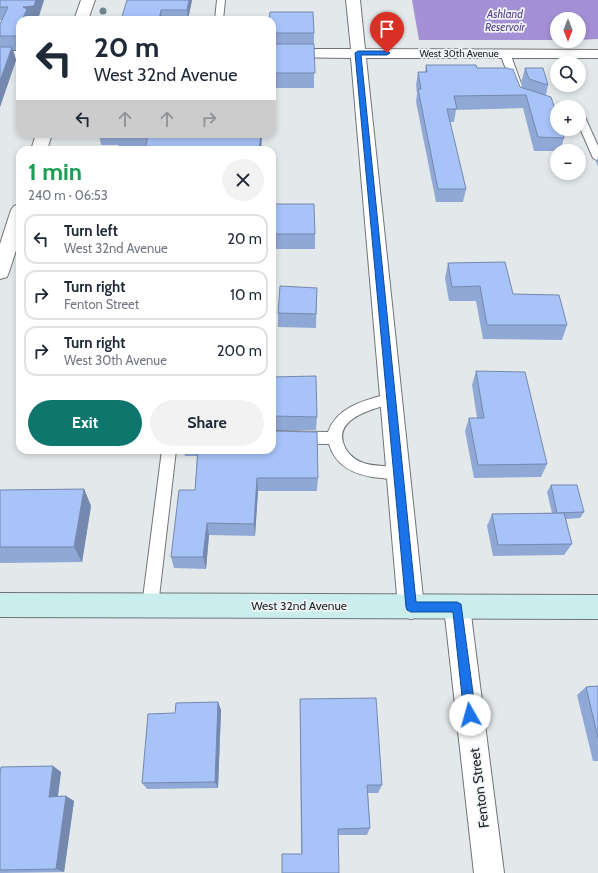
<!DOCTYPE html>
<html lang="en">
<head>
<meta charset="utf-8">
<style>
  body { margin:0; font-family:Cabin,sans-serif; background:#f2f2f3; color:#1f2937; height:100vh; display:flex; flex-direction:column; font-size:15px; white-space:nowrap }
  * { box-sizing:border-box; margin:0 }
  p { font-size:13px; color:#747a83 }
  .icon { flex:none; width:22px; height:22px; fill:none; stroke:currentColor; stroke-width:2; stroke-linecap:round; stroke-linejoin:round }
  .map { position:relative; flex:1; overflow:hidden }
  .sheet { position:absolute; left:16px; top:146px; width:260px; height:308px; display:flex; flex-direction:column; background:#fff; border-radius:12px; box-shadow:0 2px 6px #0003 }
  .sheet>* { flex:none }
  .hud { position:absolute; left:16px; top:16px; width:260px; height:122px; border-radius:12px; box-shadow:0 2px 6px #0003; background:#fff; color:#1f2937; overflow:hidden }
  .needle { width:26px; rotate:180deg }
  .controls { position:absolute; left:550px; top:12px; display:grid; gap:8px }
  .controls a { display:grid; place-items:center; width:36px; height:36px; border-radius:50%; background:#fff; box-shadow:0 2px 6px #0003; font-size:20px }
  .pin { position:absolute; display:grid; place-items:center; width:34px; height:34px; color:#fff; margin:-41px -17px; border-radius:50% 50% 50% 0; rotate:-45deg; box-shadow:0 0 4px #0007 }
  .pin .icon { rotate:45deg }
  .me { position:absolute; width:44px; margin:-22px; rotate:353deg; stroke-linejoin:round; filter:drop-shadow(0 0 3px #0008) }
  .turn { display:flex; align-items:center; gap:14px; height:84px; padding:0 12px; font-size:18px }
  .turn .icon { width:52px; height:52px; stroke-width:2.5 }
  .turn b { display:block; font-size:28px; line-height:34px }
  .lanes { display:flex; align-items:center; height:38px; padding:0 12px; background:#0003; justify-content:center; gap:20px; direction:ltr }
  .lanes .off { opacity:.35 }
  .round { display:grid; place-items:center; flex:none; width:42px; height:42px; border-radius:21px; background:#f2f2f3 }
  .summary { display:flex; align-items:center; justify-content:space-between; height:68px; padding:0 12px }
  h1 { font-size:24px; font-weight:800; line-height:30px; color:#1e9e55 }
  .cta { display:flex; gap:8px; margin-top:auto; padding:8px 12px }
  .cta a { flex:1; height:46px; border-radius:24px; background:#0f766e; color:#fff; font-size:16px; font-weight:800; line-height:46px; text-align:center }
  .cta a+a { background:#f2f2f3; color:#1f2937 }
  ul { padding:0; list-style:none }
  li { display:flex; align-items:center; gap:12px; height:50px; margin:0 8px 6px; padding:0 4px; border:2px solid #e0e1e3; border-radius:12px }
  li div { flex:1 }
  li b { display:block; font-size:15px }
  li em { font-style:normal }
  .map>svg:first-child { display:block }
  .water { fill:#a390d5 }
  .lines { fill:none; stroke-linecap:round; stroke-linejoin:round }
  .lane-casing { stroke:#717477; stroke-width:2 }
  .street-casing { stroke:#717477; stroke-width:2 }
  .secondary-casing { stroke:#717477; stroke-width:2 }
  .lane { fill:#fff; fill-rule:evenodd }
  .street { fill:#fff; fill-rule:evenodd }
  .secondary { fill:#caeeee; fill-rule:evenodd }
  .tree { fill:#6e8690 }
  .wall { fill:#90a8d5 }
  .shaded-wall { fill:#7588ae }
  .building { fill:#a7c3f8; stroke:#7588ae }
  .route { fill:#1a73e8; stroke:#114b97 }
  .labels { text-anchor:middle; stroke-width:3.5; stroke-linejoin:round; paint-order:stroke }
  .far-street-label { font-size:10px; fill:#242627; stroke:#f0f5f7 }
  .far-water-label { font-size:11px; font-style:italic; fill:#5c4093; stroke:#f0f5f7 }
  .street-label { font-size:12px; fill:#242627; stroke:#f0f5f7 }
  .near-street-label { font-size:14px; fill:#242627; stroke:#f0f5f7 }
</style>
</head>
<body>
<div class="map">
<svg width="598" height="873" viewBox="0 0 598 873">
  <rect width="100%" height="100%" fill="#e3e8ea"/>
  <polygon class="water" points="412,0 598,0 598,39 579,40 579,19 557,19 557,40 419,40"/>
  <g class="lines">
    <g class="lane-casing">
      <g id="lane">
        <polygon points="217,0 225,0 223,20 215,20"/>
        <polygon points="505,50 510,53 522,86 520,88 517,89 512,86 500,53"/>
        <polygon points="579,112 584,115 598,146 598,161 593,158 579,126"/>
        <polygon points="200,134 210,134 209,150 199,150"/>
        <path d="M391 393 396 394 398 398 396 402C378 408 336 416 343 442 345 451 353 459 361 462 374 468 390 464 403 469L405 473 403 477C396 480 389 479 381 478 357 476 336 468 329 444L272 443V431L328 432C338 405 367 400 391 393Z"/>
        <polygon points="162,450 176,450 158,606 156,611 150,614 144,611 142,606"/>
      </g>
    </g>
    <g class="street-casing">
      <g id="street">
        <polygon points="81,0 95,0 88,20 74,20"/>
        <polygon points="346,0 360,0 365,49 598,50 598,58 366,58 424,607 420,616 411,619 402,616 398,607 351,58 272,57 272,49 351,49"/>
        <rect x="0" y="51" width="20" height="8"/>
        <polygon points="36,134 52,134 47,150 31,150"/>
        <polygon points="20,204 20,238 9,272 7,277 0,279 0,244 11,210 14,206"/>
        <polygon points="457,595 466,598 470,607 504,873 474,873 444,607 448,598"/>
      </g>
    </g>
    <g class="secondary-casing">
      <polygon id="secondary" points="0,593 598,595 598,619 0,617"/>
    </g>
    <use href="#lane" class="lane"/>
    <use href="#street" class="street"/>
    <use href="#secondary" class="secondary"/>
  </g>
  <circle class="tree" cx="103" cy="11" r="3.5"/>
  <g class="wall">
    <polygon points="0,0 44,0 38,19 30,20 20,20 20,50 13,50 16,60 0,107 0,24 2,20 0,20"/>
    <polygon points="127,0 192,0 188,20 121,20"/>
    <polygon points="272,20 314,33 314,88 272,88"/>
    <polygon points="426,65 477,68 509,69 520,87 523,88 521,83 525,68 548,85 546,95 564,138 560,151 534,151 523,108 456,110 454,122 450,122 466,189 463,202 436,202 416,102 417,93 416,85 418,72 425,72"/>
    <polygon points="99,134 199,134 199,136 208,136 208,134 262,134 261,150 119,150 118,145 101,145"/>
    <polygon points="598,157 598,167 596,162"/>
    <polygon points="272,204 315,234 315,249 272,249"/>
    <polygon points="448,263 513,294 567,325 562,340 483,339 476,301 449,301 445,278"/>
    <polygon points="317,288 316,328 278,327 278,313"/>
    <polygon points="476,371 547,464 541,477 474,478 465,431 469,418 477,418 472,385"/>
    <polygon points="272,377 317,417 316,430 272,430"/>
    <polygon points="27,450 72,450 72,451 28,451"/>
    <polygon points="183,450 272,450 318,478 317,491 258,491 255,536 209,535 206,569 174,568 171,557 195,490 197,456 185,456"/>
    <polygon points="551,485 584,512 580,518 566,519 572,544 564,555 493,556 487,526 492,514 552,513 547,492"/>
    <polygon points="84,489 91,506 82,562 0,563 0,490"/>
    <polygon points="598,686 598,761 593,761 577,695 586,687"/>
    <polygon points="300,699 382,785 378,793 368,793 370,828 367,835 338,835 301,854"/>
    <polygon points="218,702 221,710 218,788 147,789 142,783 175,713"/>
    <polygon points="53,766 61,772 58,796 66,796 74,801 64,872 0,873 0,774"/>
  </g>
  <g class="shaded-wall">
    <polygon points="36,0 44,0 38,19 30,20 22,20 23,7"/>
    <polygon points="189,0 192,0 188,20 187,10"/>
    <polygon points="161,10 162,20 159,20"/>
    <polygon points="20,26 20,49 16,36"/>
    <polygon points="12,47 16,60 0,107 0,81"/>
    <polygon points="261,134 262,134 261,150 259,150"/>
    <polygon points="257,478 258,491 255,536 254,524"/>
    <polygon points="84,489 91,506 82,562 74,547"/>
    <polygon points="207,523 209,535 206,569 203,557"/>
    <polygon points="218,702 221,710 218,788 215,782"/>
    <polygon points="53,766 61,772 57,802 49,797"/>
    <polygon points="66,796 74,801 64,872 56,869"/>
  </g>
  <g class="building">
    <polygon points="0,0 36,0 34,6 23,7 27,9 22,20 20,20 20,26 16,36 0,36 0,24 8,7 0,7"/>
    <polygon points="127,0 189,0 187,10 161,10 159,20 121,20"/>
    <polygon points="270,12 313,12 314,33 272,33 272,20 269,20"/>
    <polygon points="272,44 314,44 315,73 272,73"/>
    <polygon points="0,47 12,47 0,81"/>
    <polygon points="426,65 476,65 477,68 508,68 509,69 513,69 520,87 551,97 557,115 557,129 562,129 564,138 538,137 526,95 454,96 457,109 447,109 466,189 438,189 418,89 421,89 418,72 427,72"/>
    <polygon points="525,68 543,68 548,85 529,79"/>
    <polygon points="116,134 196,134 196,136 208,136 208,134 261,134 259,150 145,150 148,135 115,135"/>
    <polygon points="272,204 314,204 315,234 272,234"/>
    <polygon points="505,262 513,294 559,295 567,325 487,325 480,286 452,287 448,263"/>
    <polygon points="280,286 317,288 316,314 278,313"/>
    <polygon points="476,371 525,372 547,464 478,465 469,418 484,418"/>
    <polygon points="316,376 317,417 272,416 272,377"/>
    <polygon points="272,431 317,432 318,478 257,478 254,524 207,523 203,557 171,557 179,490 195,490 198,450 272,450"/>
    <polygon points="551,485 577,485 584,512 557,513"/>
    <polygon points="84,489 74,547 0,547 0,490"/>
    <polygon points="564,513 572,544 498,545 492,514"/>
    <polygon points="598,686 598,738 586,687"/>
    <polygon points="376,698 382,785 367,785 370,828 338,829 339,873 282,873 282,854 302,854 300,699"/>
    <polygon points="218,702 215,782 142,783 148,714 175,713 176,703"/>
    <polygon points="53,766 49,797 66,796 56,869 0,870 0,774 1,767"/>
  </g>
  <polygon class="route" points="358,51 387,51 390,53 387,55 361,55 416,602 457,602 461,604 476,715 474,719 470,720 466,719 464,715 453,612 411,612 407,610 406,607 355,53"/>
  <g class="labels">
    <g class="far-street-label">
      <text x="459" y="57">West 30th Avenue</text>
    </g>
    <g class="far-water-label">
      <text x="505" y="18">Ashland<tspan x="505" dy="13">Reservoir</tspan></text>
    </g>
    <g class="street-label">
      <text x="299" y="610">West 32nd Avenue</text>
    </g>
    <g class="near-street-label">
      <text transform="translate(479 788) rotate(-97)" y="5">Fenton Street</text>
    </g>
  </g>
</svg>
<div class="controls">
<a><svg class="needle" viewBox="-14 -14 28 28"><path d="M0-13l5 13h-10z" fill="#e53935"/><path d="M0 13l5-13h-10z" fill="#747a83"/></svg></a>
<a><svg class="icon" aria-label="search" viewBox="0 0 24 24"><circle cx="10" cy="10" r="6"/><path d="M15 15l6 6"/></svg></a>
<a>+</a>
<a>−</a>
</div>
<div class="pin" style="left:387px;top:53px;background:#d93025"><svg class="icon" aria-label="arrive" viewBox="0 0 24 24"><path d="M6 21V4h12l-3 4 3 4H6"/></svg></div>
<svg class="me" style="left:470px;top:715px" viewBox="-20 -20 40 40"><circle r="19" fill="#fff"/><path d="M0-13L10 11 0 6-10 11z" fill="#1a73e8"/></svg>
<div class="hud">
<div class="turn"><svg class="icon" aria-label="left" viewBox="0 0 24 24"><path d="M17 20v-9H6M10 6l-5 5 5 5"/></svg><div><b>20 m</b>West 32nd Avenue</div></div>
<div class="lanes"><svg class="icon" aria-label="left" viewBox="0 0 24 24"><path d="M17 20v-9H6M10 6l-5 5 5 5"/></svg><svg class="icon off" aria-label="ahead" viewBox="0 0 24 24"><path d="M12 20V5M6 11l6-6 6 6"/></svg><svg class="icon off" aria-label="ahead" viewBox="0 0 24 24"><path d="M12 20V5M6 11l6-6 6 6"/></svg><svg class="icon off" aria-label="right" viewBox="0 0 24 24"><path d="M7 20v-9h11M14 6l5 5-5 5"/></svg></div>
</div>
<section class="sheet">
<div class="summary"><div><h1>1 min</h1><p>240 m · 06:53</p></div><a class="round"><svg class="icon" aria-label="close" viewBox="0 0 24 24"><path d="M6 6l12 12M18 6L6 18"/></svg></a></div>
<ul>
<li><svg class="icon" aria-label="left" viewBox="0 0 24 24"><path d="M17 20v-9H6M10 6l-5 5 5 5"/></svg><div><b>Turn left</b><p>West 32nd Avenue</p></div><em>20 m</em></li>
<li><svg class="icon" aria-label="right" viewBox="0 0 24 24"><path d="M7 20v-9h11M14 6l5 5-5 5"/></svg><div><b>Turn right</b><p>Fenton Street</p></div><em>10 m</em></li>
<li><svg class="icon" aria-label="right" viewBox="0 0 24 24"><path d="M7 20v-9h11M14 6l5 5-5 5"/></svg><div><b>Turn right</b><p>West 30th Avenue</p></div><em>200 m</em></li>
</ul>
<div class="cta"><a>Exit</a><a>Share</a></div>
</section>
</div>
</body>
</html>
